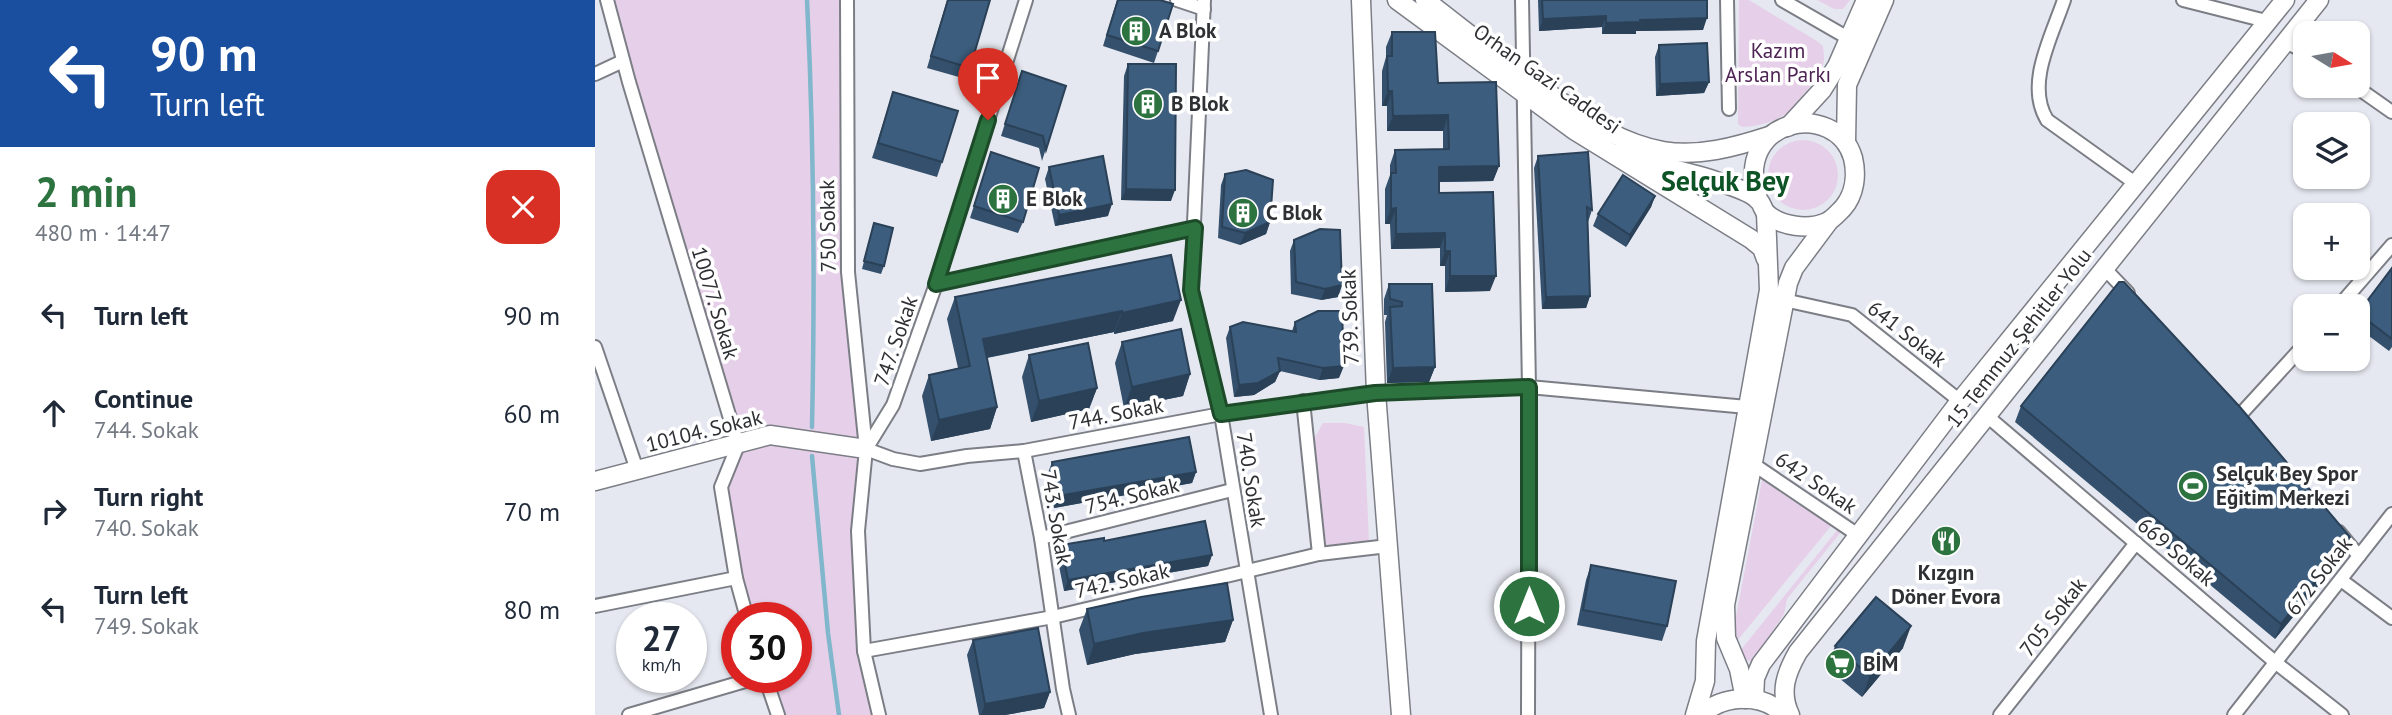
<!DOCTYPE html>
<html lang="en">
<head>
<meta charset="utf-8">
<style>
  body { margin:0; font-family:"PT Sans",sans-serif; background:#f6f6f7; color:#1f2937; height:100vh; display:flex; flex-direction:column; font-size:26px; white-space:nowrap }
  * { box-sizing:border-box; margin:0 }
  p { font-size:23px; color:#747a83 }
  .icon { flex:none; width:38px; height:38px; fill:none; stroke:currentColor; stroke-width:2; stroke-linecap:round; stroke-linejoin:round }
  .map { position:relative; flex:1; overflow:hidden }
  .side { display:flex; flex-direction:column; background:#fff; width:595px }
  .side>* { flex:none }
  .hud { background:#1a4fa0; color:#fff; overflow:hidden }
  .needle { width:46px; rotate:101deg }
  .controls { position:absolute; left:1698px; top:21px; display:grid; gap:14px }
  .controls a { display:grid; place-items:center; width:77px; height:77px; border-radius:14px; background:#fff; box-shadow:0 2px 5px #0004; font-size:35px }
  .speed { position:absolute; left:21px; top:602px; display:flex; gap:14px; font-size:35px; font-weight:700; text-align:center }
  .speed>* { display:grid; place-content:center; width:91px; height:91px; border-radius:50%; background:#fff; box-shadow:0 2px 5px #0004; line-height:1 }
  .speed small { font-size:18px; font-weight:400 }
  .speed .limit { border:10px solid #d22; background:#fff; color:#111 }
  .pin { position:absolute; display:grid; place-items:center; width:60px; height:60px; color:#fff; margin:-72px -30px; border-radius:50% 50% 50% 0; rotate:-45deg; box-shadow:0 0 7px #0007 }
  .pin .icon { rotate:45deg }
  .me { position:absolute; width:77px; margin:-38px; rotate:0deg; stroke-linejoin:round; filter:drop-shadow(0 0 5px #0008) }
  .turn { display:flex; align-items:center; gap:24px; height:147px; padding:0 35px; font-size:32px }
  .turn .icon { width:91px; height:91px; stroke-width:2.5 }
  .turn b { display:block; font-size:49px; line-height:60px }
  .round { display:grid; place-items:center; flex:none; width:74px; height:74px; border-radius:21px; background:#f6f6f7 }
  .head { display:flex; align-items:center; justify-content:space-between; height:119px; padding:0 35px }
  h1 { font-size:42px; font-weight:600; line-height:52px; color:#2c733f }
  ul { padding:0; list-style:none }
  li { display:flex; align-items:center; gap:21px; height:98px; padding:0 35px }
  li div { flex:1 }
  li b { display:block; font-size:26px }
  li em { font-style:normal }
  main { display:flex; flex:1; min-height:0 }
  .map>svg:first-child { display:block }
  .green { fill:#e6cfe8 }
  .lines { fill:none; stroke-linecap:round; stroke-linejoin:round }
  .stream { stroke:#80b7cc; stroke-width:4.5 }
  .street-casing { stroke:#7c7e86; stroke-width:16 }
  .secondary-casing { stroke:#7c7e86; stroke-width:21 }
  .street { stroke:#fff; stroke-width:12 }
  .secondary { stroke:#fff; stroke-width:18 }
  .wall { fill:#34506c }
  .shaded-wall { fill:#2a4158 }
  .building { fill:#3c5d7d; stroke:#2a4158; stroke-width:2 }
  .route-casing { stroke:#1d4b29; stroke-width:18 }
  .route { stroke:#2c733f; stroke-width:12 }
  .labels { text-anchor:middle; stroke-width:7; stroke-linejoin:round; paint-order:stroke }
  .poi-label { font-size:21px; font-weight:bold; fill:#2f3033; stroke:#fff; text-anchor:start }
  .park-label { font-size:21px; fill:#4e2454; stroke:#fff }
  .street-label { font-size:21px; fill:#2f3033; stroke:#fff }
  .district-label { font-size:28px; font-weight:bold; fill:#0e5326; stroke:#fff }
</style>
</head>
<body>
<main>
<section class="side">
<div class="hud">
<div class="turn"><svg class="icon" aria-label="left" viewBox="0 0 24 24"><path d="M17 20v-9H6M10 6l-5 5 5 5"/></svg><div><b>90 m</b>Turn left</div></div>
</div>
<div class="head"><div><h1>2 min</h1><p>480 m · 14:47</p></div><a class="round" style="background:#d93025;color:#fff"><svg class="icon" aria-label="close" viewBox="0 0 24 24"><path d="M6 6l12 12M18 6L6 18"/></svg></a></div>
<ul>
<li><svg class="icon" aria-label="left" viewBox="0 0 24 24"><path d="M17 20v-9H6M10 6l-5 5 5 5"/></svg><div><b>Turn left</b></div><em>90 m</em></li>
<li><svg class="icon" aria-label="ahead" viewBox="0 0 24 24"><path d="M12 20V5M6 11l6-6 6 6"/></svg><div><b>Continue</b><p>744. Sokak</p></div><em>60 m</em></li>
<li><svg class="icon" aria-label="right" viewBox="0 0 24 24"><path d="M7 20v-9h11M14 6l5 5-5 5"/></svg><div><b>Turn right</b><p>740. Sokak</p></div><em>70 m</em></li>
<li><svg class="icon" aria-label="left" viewBox="0 0 24 24"><path d="M17 20v-9H6M10 6l-5 5 5 5"/></svg><div><b>Turn left</b><p>749. Sokak</p></div><em>80 m</em></li>
</ul>
</section>
<div class="map">
<svg width="1797" height="715" viewBox="0 0 1797 715">
  <rect width="100%" height="100%" fill="#e6e8f1"/>
  <g class="green">
    <polygon points="12,0 252,0 253,272 271,449 263,531 269,651 284,715 183,715 170,677 201,677 201,618 152,618 126,487 143,444"/>
    <path d="M1144 0H1154L1222 41 1228 46C1229 53 1230 61 1227 68 1225 76 1197 110 1189 115 1180 122 1159 127 1147 127L1143 124Z"/>
    <polygon points="1222,0 1255,0 1248,9 1239,9"/>
    <circle cx="1208" cy="175" r="35"/>
    <polygon points="728,423 750,423 769,427 774,542 767,549 729,550 714,456 719,439"/>
    <polygon points="1167,480 1236,526 1142,641 1140,622"/>
    <polygon points="1243,529 1246,532 1192,599 1189,614 1158,660 1153,661 1145,651"/>
  </g>
  <g class="lines">
    <g class="stream">
      <path d="M212 0C219 142 220 285 217 427"/>
      <polyline points="217,456 233,633 244,715"/>
    </g>
    <g class="street-casing">
      <g id="street">
        <polyline points="12,0 34,82 143,445 126,487 141,578 152,618"/>
        <polyline points="252,0 253,272 271,449 263,531 269,651 284,715"/>
        <polyline points="582,0 609,9"/>
        <polyline points="609,0 596,290 626,414 676,715"/>
        <polyline points="927,0 934,387 933,715"/>
        <polyline points="1132,0 1134,109"/>
        <polyline points="1187,0 1253,38"/>
        <path d="M1469 0C1457 36 1430 84 1452 120L1540 183"/>
        <polyline points="1588,0 1671,21"/>
        <polyline points="1691,42 1710,52"/>
        <polyline points="0,74 28,61"/>
        <polyline points="1760,86 1797,112"/>
        <polyline points="1509,268 1533,293"/>
        <polyline points="341,284 600,228"/>
        <polyline points="1189,300 1257,315 1365,401"/>
        <polyline points="1744,306 1797,245"/>
        <polyline points="0,347 42,470"/>
        <polyline points="708,401 724,554"/>
        <polyline points="1645,415 1710,344"/>
        <polyline points="1392,416 1680,662 1747,715"/>
        <polyline points="271,449 298,459 325,464 372,456 429,451 626,414 781,393 934,387 1152,407"/>
        <polyline points="271,449 298,405 341,284 431,0"/>
        <polyline points="429,451 446,538 468,689 474,715"/>
        <polyline points="1158,464 1263,535"/>
        <polyline points="1744,532 1764,556"/>
        <polyline points="446,538 637,490"/>
        <polyline points="1746,580 1797,618"/>
        <polyline points="0,606 141,578"/>
        <polyline points="269,651 458,617 724,554 793,546"/>
        <polyline points="170,677 183,715"/>
        <polyline points="34,715 164,677"/>
        <polyline points="1405,715 1541,543"/>
        <polyline points="1639,715 1797,514"/>
      </g>
    </g>
    <g class="secondary-casing">
      <g id="secondary">
        <polyline points="766,0 781,393 806,715"/>
        <polyline points="802,0 979,130 1156,239 1167,248 1171,259"/>
        <path d="M830 0C873 33 914 67 959 97 994 121 1025 143 1068 151 1104 157 1140 147 1174 136"/>
        <polyline points="1193,127 1227,90 1242,66 1271,0"/>
        <polyline points="1251,142 1252,85 1289,0"/>
        <path d="M1021 154C1055 166 1091 170 1124 182 1135 186 1155 191 1163 200 1167 203 1168 210 1171 213 1186 227 1214 230 1232 222 1238 219 1243 213 1248 208 1260 194 1262 175 1258 158 1241 99 1137 117 1163 199"/>
        <polyline points="0,481 175,435 271,449"/>
        <polyline points="1150,699 1144,669 1131,638 1130,605 1193,283 1199,268 1234,221"/>
        <polyline points="1159,699 1160,678 1166,664 1365,401 1690,0"/>
        <polyline points="1100,715 1110,681 1111,641 1174,290 1171,213"/>
        <path d="M1106 715C1128 695 1167 692 1189 715"/>
        <path d="M1195 715C1184 692 1191 673 1203 652L1724 0"/>
      </g>
    </g>
    <use href="#street" class="street"/>
    <use href="#secondary" class="secondary"/>
  </g>
  <g class="wall">
    <polygon points="352,0 395,0 371,79 332,68"/>
    <polygon points="522,0 565,0 563,51 559,63 508,46"/>
    <polygon points="943,0 1112,0 1108,30 1041,31 1041,34 1007,34 1007,27 944,31"/>
    <polygon points="797,32 843,83 904,166 898,181 844,182 844,193 895,291 850,292 850,266 845,266 845,248 796,249 795,224 790,224 790,189 795,175 795,165 800,150 848,149 848,131 792,131 792,106 787,106 787,71 791,57 791,47"/>
    <polygon points="1064,45 1114,82 1109,93 1061,96 1060,57"/>
    <polygon points="533,64 576,201 526,200 529,76"/>
    <polygon points="423,83 471,86 447,161 444,148 406,136"/>
    <polygon points="298,92 347,162 342,177 277,158"/>
    <polygon points="396,152 428,222 423,233 375,218"/>
    <polygon points="943,156 997,210 993,222 995,296 991,308 947,309 939,168"/>
    <polygon points="454,167 513,216 460,226 450,179"/>
    <polygon points="630,174 675,222 671,234 645,245 623,238 626,185"/>
    <polygon points="1060,196 1056,207 1031,247 998,226 1003,214"/>
    <polygon points="279,223 289,266 286,274 267,269"/>
    <polygon points="699,240 747,285 743,297 726,300 696,294 695,251"/>
    <polygon points="576,255 578,321 519,334 519,332 392,358 402,407 395,429 336,441 327,396 334,375 363,368 352,319 360,297"/>
    <polygon points="1797,269 1797,347 1794,351 1762,327 1762,314"/>
    <polygon points="794,284 837,284 840,367 834,382 792,383 790,322 792,315 789,315 789,299"/>
    <polygon points="700,322 744,378 724,380 685,371 680,382 659,395 639,397 631,338 635,327 697,331"/>
    <polygon points="527,342 595,374 588,396 529,408 520,363"/>
    <polygon points="434,355 502,388 494,409 436,422 427,377"/>
    <polygon points="1426,406 1750,553 1680,639 1420,422"/>
    <polygon points="457,462 601,472 597,483 459,508 453,473"/>
    <polygon points="509,541 617,555 613,566 469,591 462,556 466,545"/>
    <polygon points="996,565 1072,626 1067,641 982,625 991,580"/>
    <polygon points="492,609 638,620 630,642 540,654 492,665 484,630"/>
    <polygon points="378,640 455,692 449,708 410,715 384,715 372,655"/>
    <polygon points="1240,646 1308,648 1267,697 1232,668"/>
  </g>
  <g class="shaded-wall">
    <polygon points="1011,16 1007,27 944,31 948,19"/>
    <polygon points="1112,18 1108,30 1041,31 1041,34 1007,34 1011,23 1045,20"/>
    <polygon points="1114,82 1109,93 1061,96 1065,84"/>
    <polygon points="793,91 797,91 792,106 787,106"/>
    <polygon points="853,115 848,131 792,131 798,116"/>
    <polygon points="904,166 898,181 839,182 844,167"/>
    <polygon points="531,189 580,190 576,201 526,200"/>
    <polygon points="1060,196 1056,207 1031,247 1035,235"/>
    <polygon points="517,204 513,216 460,226 464,215"/>
    <polygon points="801,208 795,224 790,224 796,209"/>
    <polygon points="675,222 671,234 645,245 650,233"/>
    <polygon points="850,233 845,248 796,249 801,234"/>
    <polygon points="850,251 855,251 850,266 845,266"/>
    <polygon points="855,276 901,276 895,291 850,292"/>
    <polygon points="747,285 743,297 726,300 730,289"/>
    <polygon points="995,296 991,308 947,309 951,297"/>
    <polygon points="586,300 578,321 519,334 527,313"/>
    <polygon points="527,311 519,332 380,360 388,339"/>
    <polygon points="749,366 744,378 724,380 728,368"/>
    <polygon points="840,367 834,382 792,383 798,368"/>
    <polygon points="685,371 680,382 659,395 639,397 644,385"/>
    <polygon points="595,374 588,396 529,408 537,387"/>
    <polygon points="502,388 494,409 436,422 444,401"/>
    <polygon points="402,407 395,429 336,441 344,420"/>
    <polygon points="601,472 597,483 459,508 463,496"/>
    <polygon points="1755,537 1750,553 1680,639 1686,624"/>
    <polygon points="617,555 613,566 469,591 473,580"/>
    <polygon points="638,620 630,642 540,654 492,665 499,644 548,633"/>
    <polygon points="1316,626 1308,648 1267,697 1275,676"/>
    <polygon points="455,692 449,708 410,715 386,715 390,704"/>
  </g>
  <g class="building">
    <polygon points="353,0 395,0 375,68 336,56"/>
    <polygon points="523,0 565,0 578,4 563,51 512,35"/>
    <polygon points="947,0 1112,0 1112,18 1045,20 1045,22 1011,23 1011,16 948,19"/>
    <polygon points="797,32 840,32 843,83 901,82 904,166 844,167 844,193 898,192 901,276 855,276 855,251 850,251 850,233 801,234 801,208 796,209 796,173 801,173 800,150 854,149 853,115 798,116 797,91 793,91 792,56 797,56"/>
    <polygon points="1112,43 1114,82 1065,84 1064,45"/>
    <polygon points="533,64 581,64 580,190 531,189"/>
    <polygon points="427,71 471,86 451,150 448,136 410,124"/>
    <polygon points="298,92 363,111 347,162 283,143"/>
    <polygon points="396,152 444,168 428,222 379,206"/>
    <polygon points="993,152 997,210 992,207 995,296 951,297 943,156"/>
    <polygon points="508,156 517,204 464,215 454,167"/>
    <polygon points="651,170 678,180 675,222 650,233 627,227 630,174"/>
    <polygon points="1028,175 1060,196 1035,235 1003,214"/>
    <polygon points="279,223 298,228 289,266 269,261"/>
    <polygon points="725,229 745,230 747,285 730,289 701,282 699,240"/>
    <polygon points="576,255 586,300 527,313 527,311 388,339 402,407 344,420 334,375 375,366 360,297"/>
    <polygon points="1797,268 1797,339 1763,313"/>
    <polygon points="1524,282 1529,282 1644,406 1755,537 1686,624 1426,406"/>
    <polygon points="794,284 837,284 840,367 798,368 795,307 807,306 807,302 795,299"/>
    <polygon points="723,311 747,311 749,366 728,368 683,358 685,371 663,383 644,385 635,327 648,322 701,332 700,322"/>
    <polygon points="586,329 595,374 537,387 527,342"/>
    <polygon points="493,343 502,388 444,401 434,355"/>
    <polygon points="594,437 601,472 463,496 457,462"/>
    <polygon points="610,521 617,555 473,580 466,545 509,538 509,541"/>
    <polygon points="996,565 1081,581 1072,626 988,610"/>
    <polygon points="632,583 638,620 548,633 499,644 492,609 546,597"/>
    <polygon points="1281,597 1316,626 1275,676 1240,646"/>
    <polygon points="443,628 455,692 390,704 378,640"/>
  </g>
  <g class="lines">
    <g class="route-casing">
      <polyline id="route" points="393,120 341,284 600,228 596,290 626,414 780,393 934,387 934,606"/>
    </g>
    <use href="#route" class="route"/>
  </g>
  <defs>
    <g id="building-disc" transform="scale(1.575)"><circle r="9.5" fill="#2c733f" stroke="#fff"/><path d="M-4-6H4V6H1V3H-1V6H-4ZM-2.5-4.3h1.7v1.8h-1.7ZM.8-4.3h1.7v1.8H.8ZM-2.5-1h1.7V.8h-1.7ZM.8-1h1.7V.8H.8Z" fill="#fff"/></g>
    <g id="stadium-disc" transform="scale(1.575)"><circle r="9.5" fill="#2c733f" stroke="#fff"/><path d="M0-5a6.5 5 0 1 0 0 10a6.5 5 0 1 0 0-10ZM-3.5-1.8h7v3.6h-7Z" fill="#fff"/></g>
    <g id="restaurant-disc" transform="scale(1.575)"><circle r="9.5" fill="#2c733f" stroke="#fff"/><path d="M-5-6h1v4h1v-4h1v4h1v-4h1v5L-1.5 .5V6h-2V.5L-5-1ZM5-6V6H3V1.5H1.5Q1.5-4 5-6Z" fill="#fff"/></g>
    <g id="supermarket-disc" transform="scale(1.575)"><circle r="9.5" fill="#2c733f" stroke="#fff"/><path d="M-6-5.5h2.5l.6 2H6L4.5 2H-2.5L-4.4-4H-6ZM-1.5 3.2a1.3 1.3 0 1 0 .1 0ZM3 3.2a1.3 1.3 0 1 0 .1 0Z" fill="#fff"/></g>
  </defs>
  <g fill-rule="evenodd">
    <use href="#building-disc" x="541" y="31"/>
    <use href="#building-disc" x="553" y="104"/>
    <use href="#building-disc" x="408" y="199"/>
    <use href="#building-disc" x="648" y="213"/>
    <use href="#stadium-disc" x="1598" y="486"/>
    <use href="#restaurant-disc" x="1351" y="541"/>
    <use href="#supermarket-disc" x="1245" y="664"/>
  </g>
  <g class="labels">
    <g class="poi-label">
      <text x="564" y="38">A Blok</text>
      <text x="576" y="111">B Blok</text>
      <text x="431" y="206">E Blok</text>
      <text x="671" y="220">C Blok</text>
      <text x="1621" y="481">Selçuk Bey Spor<tspan x="1621" dy="24">Eğitim Merkezi</tspan></text>
      <text x="1351" y="580" text-anchor="middle">Kızgın<tspan x="1351" dy="24">Döner Evora</tspan></text>
      <text x="1268" y="671">BİM</text>
    </g>
    <g class="park-label">
      <text x="1183" y="58">Kazım<tspan x="1183" dy="24">Arslan Parkı</tspan></text>
    </g>
    <g class="street-label">
      <text transform="translate(952 79) rotate(35)" y="7">Orhan Gazi Caddesi</text>
      <text transform="translate(233 226) rotate(-91)" y="7">750 Sokak</text>
      <text transform="translate(120 303) rotate(73)" y="7">10077. Sokak</text>
      <text transform="translate(755 317) rotate(-92)" y="7">739. Sokak</text>
      <text transform="translate(1312 334) rotate(38)" y="7">641 Sokak</text>
      <text transform="translate(1424 338) rotate(-52)" y="7">15 Temmuz Şehitler Yolu</text>
      <text transform="translate(301 341) rotate(-71)" y="7">747. Sokak</text>
      <text transform="translate(521 414) rotate(-11)" y="7">744. Sokak</text>
      <text transform="translate(109 431) rotate(-14)" y="7">10104. Sokak</text>
      <text transform="translate(656 480) rotate(81)" y="7">740. Sokak</text>
      <text transform="translate(1221 483) rotate(34)" y="7">642 Sokak</text>
      <text transform="translate(537 496) rotate(-14)" y="7">754. Sokak</text>
      <text transform="translate(461 517) rotate(80)" y="7">743. Sokak</text>
      <text transform="translate(1581 552) rotate(40)" y="7">669 Sokak</text>
      <text transform="translate(1724 576) rotate(-52)" y="7">672 Sokak</text>
      <text transform="translate(527 581) rotate(-13)" y="7">742. Sokak</text>
      <text transform="translate(1458 617) rotate(-52)" y="7">705 Sokak</text>
    </g>
    <g class="district-label">
      <text x="1130" y="191">Selçuk Bey</text>
    </g>
  </g>
</svg>
<div class="controls">
<a><svg class="needle" viewBox="-14 -14 28 28"><path d="M0-13l5 13h-10z" fill="#e53935"/><path d="M0 13l5-13h-10z" fill="#747a83"/></svg></a>
<a><svg class="icon" aria-label="layers" viewBox="0 0 24 24"><path d="M12 4l9 5-9 5-9-5zM3 14l9 5 9-5"/></svg></a>
<a>+</a>
<a>−</a>
</div>
<div class="speed"><div>27<small>km/h</small></div><div class="limit">30</div></div>
<div class="pin" style="left:393px;top:120px;background:#d93025"><svg class="icon" aria-label="arrive" viewBox="0 0 24 24"><path d="M6 21V4h12l-3 4 3 4H6"/></svg></div>
<svg class="me" style="left:934px;top:606px" viewBox="-20 -20 40 40"><circle r="17" fill="#2c733f" stroke="#fff" stroke-width="3"/><path d="M0-11L8 9 0 5-8 9z" fill="#fff"/></svg>
</div>
</main>
</body>
</html>
